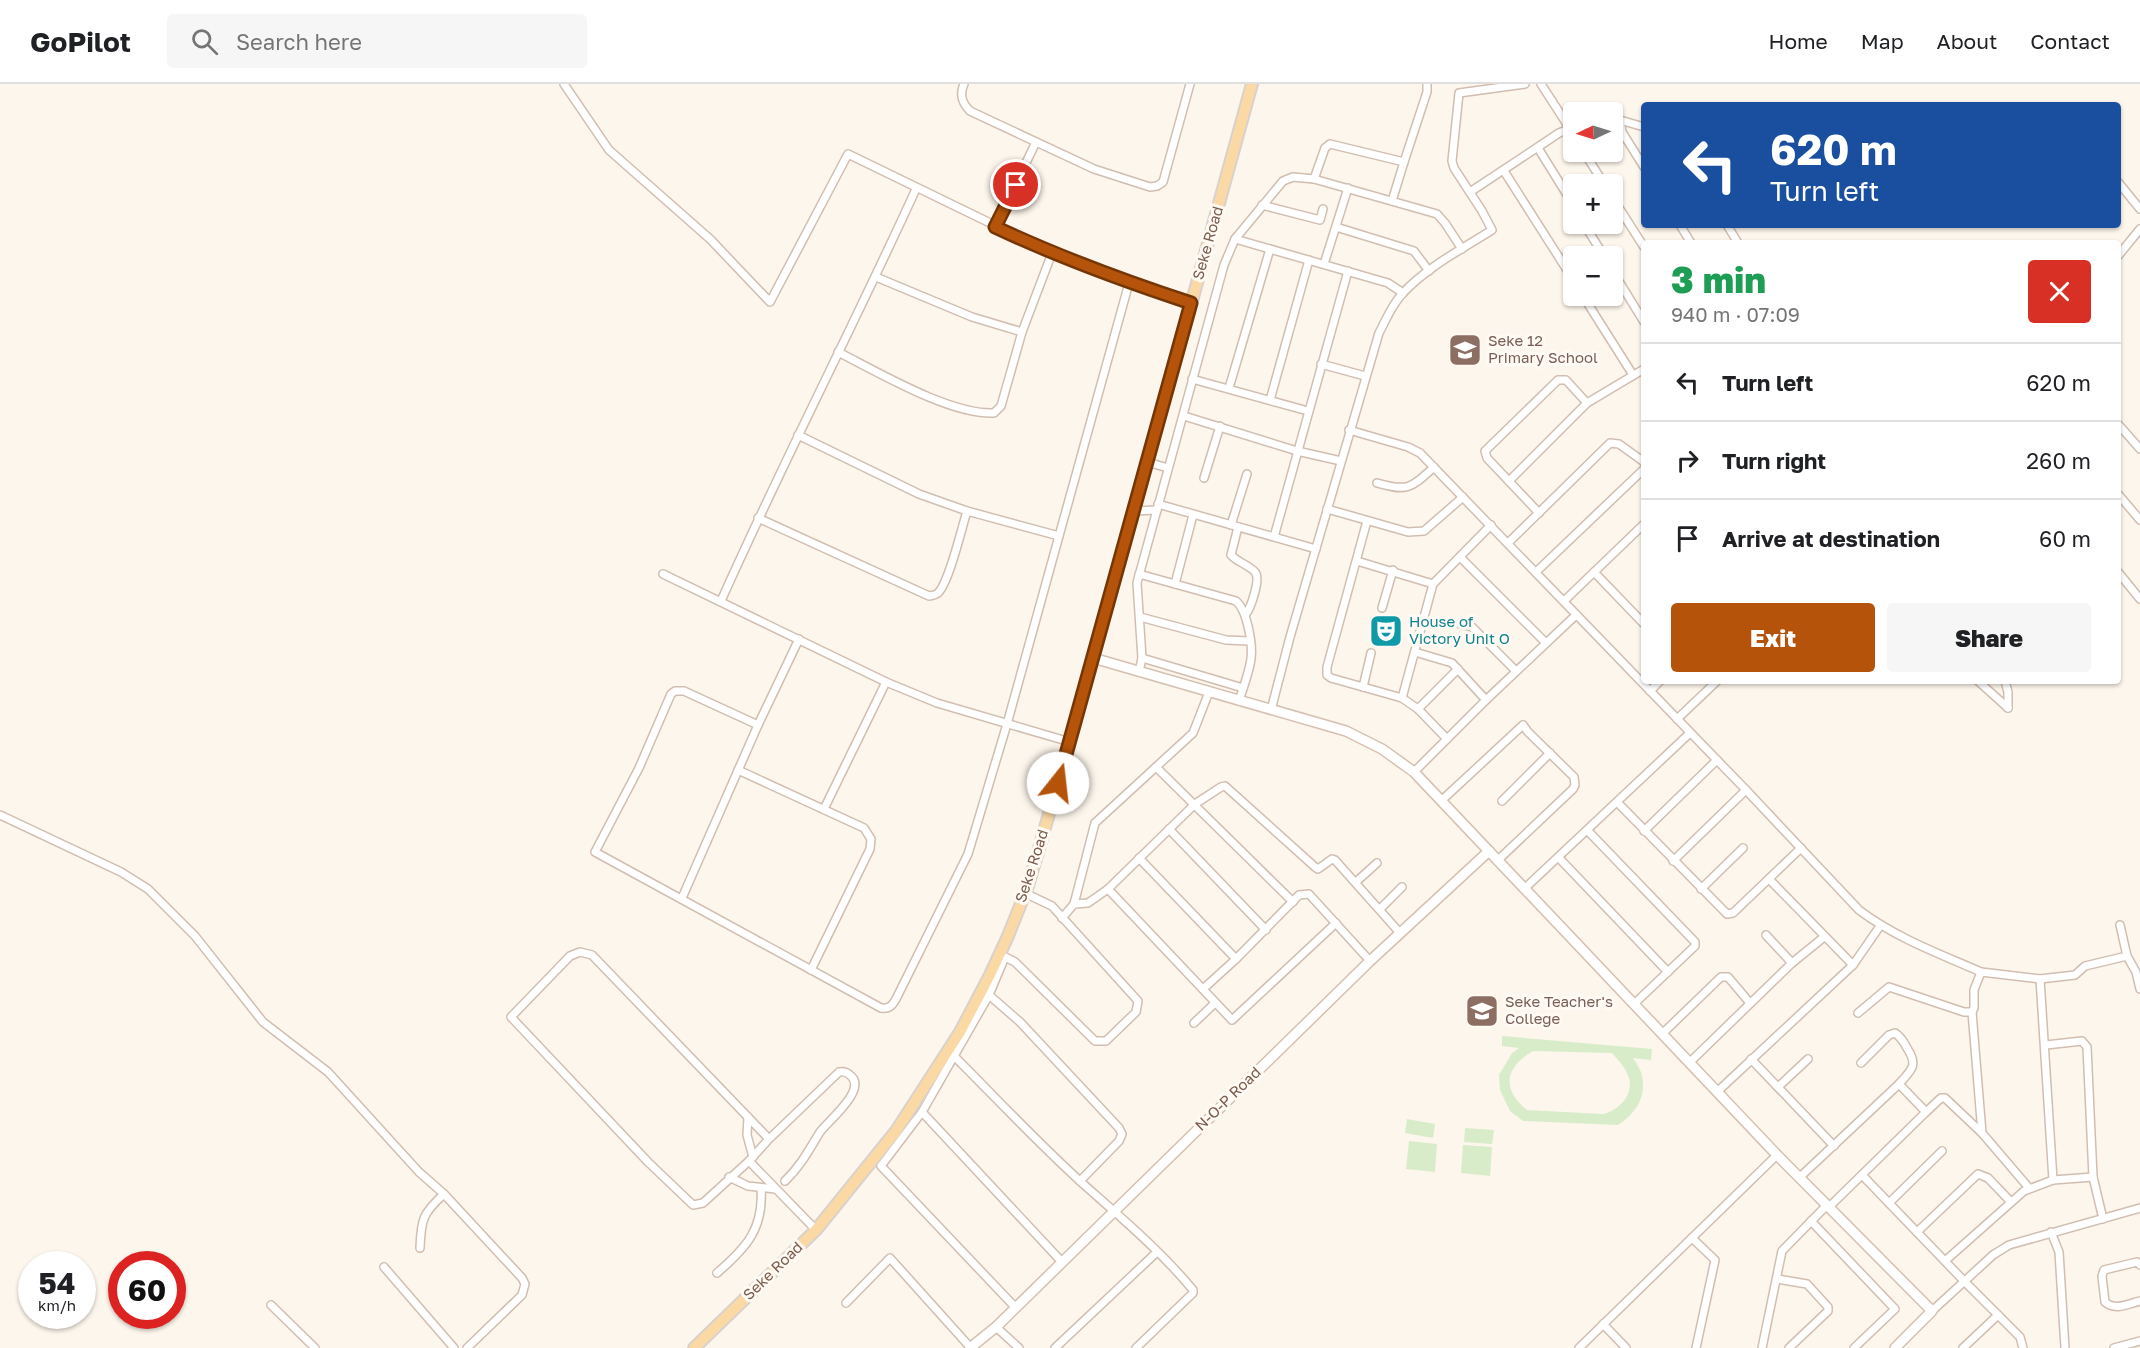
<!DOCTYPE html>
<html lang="en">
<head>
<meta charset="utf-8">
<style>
  body { margin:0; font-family:"Golos Text",sans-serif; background:#f6f6f6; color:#202124; height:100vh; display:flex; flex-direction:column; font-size:22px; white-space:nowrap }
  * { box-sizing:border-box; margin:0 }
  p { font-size:20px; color:#757577 }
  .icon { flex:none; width:33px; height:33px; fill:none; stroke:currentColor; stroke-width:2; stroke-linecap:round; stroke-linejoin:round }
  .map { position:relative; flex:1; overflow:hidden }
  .panel { position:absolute; left:1641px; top:156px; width:480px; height:444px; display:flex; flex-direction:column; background:#fff; border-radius:6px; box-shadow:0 2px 4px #0004 }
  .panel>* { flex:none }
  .banner { position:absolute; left:1641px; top:18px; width:480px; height:126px; border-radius:6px; box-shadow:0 2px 4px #0004; background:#1a4fa0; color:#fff; overflow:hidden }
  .needle { width:39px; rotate:266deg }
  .fabs { position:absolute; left:1563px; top:18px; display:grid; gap:12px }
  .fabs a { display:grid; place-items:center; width:60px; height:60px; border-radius:6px; background:#fff; box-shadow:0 2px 4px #0004; font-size:30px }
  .speed { position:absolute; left:18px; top:1167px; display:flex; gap:12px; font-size:30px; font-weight:700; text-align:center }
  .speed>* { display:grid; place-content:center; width:78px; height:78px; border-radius:50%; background:#fff; box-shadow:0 2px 4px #0004; line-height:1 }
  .speed small { font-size:15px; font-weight:400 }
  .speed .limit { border:9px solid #d22; background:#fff; color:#111 }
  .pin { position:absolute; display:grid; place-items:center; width:51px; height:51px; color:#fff; margin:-26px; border:3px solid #fff; border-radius:50%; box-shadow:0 2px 6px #0007 }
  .me { position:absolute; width:66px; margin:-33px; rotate:16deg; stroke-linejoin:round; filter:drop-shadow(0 0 4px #0008) }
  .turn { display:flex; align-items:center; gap:21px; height:126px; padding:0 30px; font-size:27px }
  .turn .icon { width:78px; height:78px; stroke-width:2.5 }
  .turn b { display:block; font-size:42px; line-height:51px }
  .round { display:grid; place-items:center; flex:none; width:63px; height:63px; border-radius:6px; background:#f6f6f6 }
  .overview { display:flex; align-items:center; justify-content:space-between; height:102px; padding:0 30px }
  h1 { font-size:36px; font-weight:800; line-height:45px; color:#1e9e55 }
  .action { display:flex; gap:12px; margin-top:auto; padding:12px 30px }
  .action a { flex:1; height:69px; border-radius:6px; background:#b45309; color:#fff; font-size:24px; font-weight:800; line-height:69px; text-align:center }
  .action a+a { background:#f6f6f6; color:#202124 }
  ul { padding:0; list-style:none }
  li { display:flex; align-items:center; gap:18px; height:78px; padding:0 30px; border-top:2px solid #e0e0e0 }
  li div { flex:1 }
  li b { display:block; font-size:22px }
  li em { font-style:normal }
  header { display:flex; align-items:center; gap:36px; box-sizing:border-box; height:84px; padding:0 30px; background:#fff; border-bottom:2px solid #e0e0e0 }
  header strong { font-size:28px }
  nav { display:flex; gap:33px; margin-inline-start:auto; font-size:21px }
  .search { width:420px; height:54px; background:#f6f6f6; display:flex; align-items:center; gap:15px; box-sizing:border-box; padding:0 21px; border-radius:6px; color:#757577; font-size:22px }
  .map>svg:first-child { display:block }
  .green { fill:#d8ecc9; fill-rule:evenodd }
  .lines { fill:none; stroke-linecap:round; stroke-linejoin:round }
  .street-casing { stroke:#d1beb0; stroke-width:10 }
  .secondary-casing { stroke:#d6c0b0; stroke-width:12 }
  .primary-casing { stroke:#dad1cd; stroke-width:14 }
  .street { stroke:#fff; stroke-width:7 }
  .secondary { stroke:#fff; stroke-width:9 }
  .primary { stroke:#fbd9a5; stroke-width:10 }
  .route-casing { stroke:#753606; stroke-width:15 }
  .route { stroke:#b45309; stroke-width:10 }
  .labels { text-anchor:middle; stroke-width:6; stroke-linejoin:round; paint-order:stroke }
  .street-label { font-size:15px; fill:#7a5c4d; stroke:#fffaf3 }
  .education-label { font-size:15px; fill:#785e54; stroke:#fffaf3; text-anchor:start }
  .culture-label { font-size:15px; fill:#0d838f; stroke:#fffaf3; text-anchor:start }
</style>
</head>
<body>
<header>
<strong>GoPilot</strong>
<div class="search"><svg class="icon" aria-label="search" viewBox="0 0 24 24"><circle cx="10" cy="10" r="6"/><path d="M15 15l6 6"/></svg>Search here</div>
<nav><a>Home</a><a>Map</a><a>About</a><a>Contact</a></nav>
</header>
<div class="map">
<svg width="2140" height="1264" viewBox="0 0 2140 1264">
  <rect width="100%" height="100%" fill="#fdf6ec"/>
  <g class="green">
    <path d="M1502 952 1652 965 1651 976 1633 974C1652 999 1643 1025 1618 1041L1523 1037 1510 1027 1500 1006 1499 991 1512 969 1519 964 1502 962ZM1533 967 1612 969C1619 977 1626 984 1629 994 1634 1011 1618 1027 1603 1030L1527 1026C1501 1005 1505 983 1533 967Z"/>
    <polygon points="1407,1035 1435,1040 1433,1054 1405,1049"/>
    <polygon points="1465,1044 1494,1046 1492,1060 1464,1058"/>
    <polygon points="1409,1057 1437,1060 1435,1088 1406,1085"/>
    <polygon points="1463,1061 1492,1063 1490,1092 1461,1089"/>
  </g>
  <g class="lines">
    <g class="street-casing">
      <g id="street">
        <polyline points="564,0 609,66 710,155 770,218 848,70 1052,169 1129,199 1191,219"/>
        <path d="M964 0C959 11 962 19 970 27L1094 85 1150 103 1157 102 1163 98 1190 0"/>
        <polyline points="1541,0 1574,51"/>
        <polyline points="1612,36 1620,36 1644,43"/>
        <polyline points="1620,36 1622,48 1644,83"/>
        <polyline points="1538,64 1574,122"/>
        <polyline points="1584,68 1604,100"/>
        <polyline points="1404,78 1427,8 1427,0"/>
        <polyline points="1504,87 1574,197"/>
        <polyline points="1314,95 1325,64 1330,60 1404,78 1392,117"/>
        <polyline points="2118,98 2140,125"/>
        <polyline points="1470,108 1559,49 1574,43"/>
        <polyline points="1612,113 1644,163"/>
        <polyline points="1262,121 1320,136 1323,125"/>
        <polyline points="1584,140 1604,172"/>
        <polyline points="1680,141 1691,159"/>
        <polyline points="1727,141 1738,159"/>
        <polyline points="995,143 1036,58"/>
        <polyline points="1336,143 1414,167 1429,187"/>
        <polyline points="1235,155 1388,199 1403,209"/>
        <polyline points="2118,172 2140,145"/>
        <polyline points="1324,180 1348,104"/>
        <polyline points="1612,186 1644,238"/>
        <polyline points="876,193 972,233 1022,248"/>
        <polyline points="1583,212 1633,291"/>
        <path d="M838 268C878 288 950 331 994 329L1001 322 1022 248 1052 169"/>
        <polyline points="1321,280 1365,292"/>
        <polyline points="1192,295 1308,327"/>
        <polyline points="1229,304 1270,165"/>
        <polyline points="1270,316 1309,176"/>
        <polyline points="1184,332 1297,367 1341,377"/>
        <polyline points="2118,340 2140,365"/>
        <path d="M1349 346 1408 363 1420 369 1746 706 1859 826C1896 854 1940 870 1981 888L2040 895 2075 891 2085 882 2127 872"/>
        <polyline points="798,351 919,410 967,427 1059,452"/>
        <polyline points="1147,378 1168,384"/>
        <polyline points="1204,394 1220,342"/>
        <polyline points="1509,397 1587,319 1644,285"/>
        <path d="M1377 399C1408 408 1411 404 1434 383"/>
        <polyline points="2118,410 2140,436"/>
        <polyline points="1158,420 1316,465"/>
        <polyline points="1327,425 1408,448 1424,447 1463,413"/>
        <polyline points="1133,427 1157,426"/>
        <polyline points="1539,429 1487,374 1485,367 1558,296 1566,296 1587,319"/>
        <path d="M758 434 929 512C933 511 934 512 938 509 949 499 962 443 967 427"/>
        <polyline points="1367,437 1327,583 1327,591 1331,594 1402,614 1418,625 1447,655"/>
        <polyline points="1231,441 1247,390"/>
        <path d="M1238 443 1231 471C1237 478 1249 481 1255 488 1261 495 1251 523 1246 530"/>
        <polyline points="1274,453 1348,187"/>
        <polyline points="1508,459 1610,359 1619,360 1644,378"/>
        <polyline points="1460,473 1546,559"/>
        <polyline points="1357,477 1433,500"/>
        <polyline points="1536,488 1644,385"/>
        <polyline points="1594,488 1644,540"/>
        <polyline points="2118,488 2140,515"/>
        <polyline points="663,490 886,598 937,619 1070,658"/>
        <path d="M1139 490 1236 517C1247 526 1253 560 1251 575 1249 589 1243 604 1239 617"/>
        <polyline points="1175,500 1193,431"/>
        <path d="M721 517C783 378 853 243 916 105"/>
        <polyline points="1564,517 1644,440"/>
        <polyline points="1382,524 1393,486"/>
        <polyline points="1140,533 1226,556 1249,557"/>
        <polyline points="1460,540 1472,543 1516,587"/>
        <path d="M799 555 758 641 684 607H675L671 610 639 684 595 768 881 924C889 925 892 922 896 915L968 770 1007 640 1129 199"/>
        <polyline points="1415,568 1452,579 1486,616"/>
        <polyline points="1142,574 1243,604"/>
        <polyline points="1139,588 1142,574 1137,499 1224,181 1235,155 1283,97 1293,93 1314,95 1437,130 1445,139 1462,165"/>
        <polyline points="1978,597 2008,624"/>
        <polyline points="2005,597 2008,608 2008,624"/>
        <polyline points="1363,603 1371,569"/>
        <polyline points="1650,607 1660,597"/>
        <polyline points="1209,608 1193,649 1156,683 1293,818"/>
        <polyline points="1402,614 1433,500 1491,441"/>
        <polyline points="1418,625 1458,585"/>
        <path d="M1271 626 1290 553 1379 249C1386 236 1392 220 1403 209 1427 183 1462 165 1492 146L1482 127 1454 84 1452 77 1459 9 1525 0"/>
        <polyline points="1677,635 1717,597"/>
        <polyline points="738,686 864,744 871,755 870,765 811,886"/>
        <polyline points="1414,688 1486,616 1576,531"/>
        <polyline points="1441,717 1523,641 1528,648 1574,693 1575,701 1573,705 1497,777"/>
        <polyline points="1502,717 1550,669"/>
        <polyline points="1618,719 1727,830 1733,829 1801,764"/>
        <polyline points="824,725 886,598"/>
        <polyline points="0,731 121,788 148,805 195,852 263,938 328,988 419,1088 444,1110 522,1194 525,1200 522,1211 467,1264"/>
        <polyline points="1169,745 1266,846"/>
        <polyline points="1588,747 1695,858 1695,862 1634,920"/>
        <polyline points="1644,747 1717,676"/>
        <polyline points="1139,774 1236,875"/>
        <polyline points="1559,774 1668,888"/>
        <polyline points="1673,777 1746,706"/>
        <polyline points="1356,798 1377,779"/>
        <polyline points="1108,805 1232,936 1336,839"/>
        <polyline points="1524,805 1690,649"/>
        <polyline points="1701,805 1743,764"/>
        <polyline points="682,814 758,641"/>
        <polyline points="1074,820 1095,739 1156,683"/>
        <polyline points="1380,825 1402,803"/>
        <polyline points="1062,834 1074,820 1088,819 1108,805 1195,720 1221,703 1225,702 1315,783 1318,785 1332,775 1335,776 1400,849"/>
        <polyline points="2120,841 2127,872 2136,888 2140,905"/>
        <polyline points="1766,851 1792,879"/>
        <polyline points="1853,881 1880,842"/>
        <polyline points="2040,895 2053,1096 2093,1093"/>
        <polyline points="1203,905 1236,875 1299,811 1309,810 1370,877"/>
        <polyline points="989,911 1020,938 1119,1044 1122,1050 1119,1057 1080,1097"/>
        <polyline points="1972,928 1982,1049 2029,1104"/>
        <polyline points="1858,929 1889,903 1964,928 1972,928 1974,924 1974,906 1981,888"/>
        <polyline points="1194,939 1215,919"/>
        <polyline points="1663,949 1721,893 1728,893 1750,919"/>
        <polyline points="2046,961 2082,957 2087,963 2093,1093 2103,1135"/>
        <path d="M954 972C996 1014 1037 1058 1081 1098 1119 1132 1160 1166 1193 1206V1209L1136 1264"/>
        <polyline points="1751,975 1834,1062"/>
        <polyline points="1690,978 1792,879 1824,853"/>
        <polyline points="1778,1003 1808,975"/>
        <polyline points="1718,1007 1853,881 1769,795"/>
        <polyline points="922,1028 1062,1178"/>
        <polyline points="1926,1028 1941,1014 1945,1014 1982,1049"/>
        <polyline points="748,1033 747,1051 753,1073"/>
        <path d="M769 1055 592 871 580 868 570 872 511 933 648 1078 693 1121 703 1119 749 1077 769 1055 839 988C844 987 847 988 851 992 867 1006 828 1037 820 1048 809 1066 800 1083 785 1097"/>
        <polyline points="749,1077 816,1146"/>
        <polyline points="1862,1091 1965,1198 2020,1253 2023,1264"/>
        <polyline points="729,1093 748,1102 775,1105"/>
        <path d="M1800 1093 1899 1000C1911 986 1919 982 1907 964 1904 958 1901 953 1895 949L1889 951 1861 979"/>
        <polyline points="1889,1119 1942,1067"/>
        <polyline points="1829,1123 1926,1028 1899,1000"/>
        <polyline points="1811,1137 1895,1225 1854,1264"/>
        <polyline points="1917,1148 1978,1090 1988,1094 2011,1118"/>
        <polyline points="2051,1148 2059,1168 2065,1264"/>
        <polyline points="1692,1154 1715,1176 1696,1264"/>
        <path d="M420 1164C421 1135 423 1129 444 1110"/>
        <polyline points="1945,1177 2024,1107 2053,1096"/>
        <path d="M2140 1181 2137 1178 2104 1186 2102 1192 2105 1218C2115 1227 2128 1220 2140 1217"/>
        <polyline points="384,1183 454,1264"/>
        <path d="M717 1189C746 1164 764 1145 761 1104"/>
        <polyline points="1777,1195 1807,1200 1828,1223 1828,1227 1789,1264"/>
        <polyline points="846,1219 890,1174 970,1263"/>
        <polyline points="271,1221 315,1264"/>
        <polyline points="1015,1223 881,1082 922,1028 989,911 1005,873 1015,878 1095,957 1106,957 1136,928 1138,917 1052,822 1031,812"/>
        <polyline points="1932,1227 1993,1171 2009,1161 2140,1124"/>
        <polyline points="1603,1240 1626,1264"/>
        <polyline points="996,1243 1019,1264"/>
        <polyline points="1055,1264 1157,1168"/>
        <polyline points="1579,1264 1777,1071"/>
        <polyline points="1762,1264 1782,1167 1827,1121"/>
        <polyline points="1963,1264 1998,1231"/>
        <polyline points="2114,1264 2140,1257"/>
      </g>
    </g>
    <g class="secondary-casing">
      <g id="secondary">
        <polyline points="1093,574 1346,647 1382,665 1414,688 1777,1071 1932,1227 1895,1264"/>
        <polyline points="970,1264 996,1243 1370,877 1489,767"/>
      </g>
    </g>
    <g class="primary-casing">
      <polyline id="primary" points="694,1264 816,1146 896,1047 960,948 990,891 1008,852 1028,802 1070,658 1252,0"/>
    </g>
    <use href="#street" class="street"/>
    <use href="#secondary" class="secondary"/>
    <use href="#primary" class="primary"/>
  </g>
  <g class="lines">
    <g class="route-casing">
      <path id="route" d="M1016 101 995 143C1059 173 1124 197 1191 219L1058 699"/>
    </g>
    <use href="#route" class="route"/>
  </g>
  <defs>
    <g id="school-square" transform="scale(1.725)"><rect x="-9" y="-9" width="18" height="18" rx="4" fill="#8d6e63" stroke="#fffaf3"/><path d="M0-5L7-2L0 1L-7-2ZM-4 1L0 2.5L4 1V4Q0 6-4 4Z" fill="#fff"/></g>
    <g id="theatre-square" transform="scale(1.725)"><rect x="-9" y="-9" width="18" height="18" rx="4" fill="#0f9aa8" stroke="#fffaf3"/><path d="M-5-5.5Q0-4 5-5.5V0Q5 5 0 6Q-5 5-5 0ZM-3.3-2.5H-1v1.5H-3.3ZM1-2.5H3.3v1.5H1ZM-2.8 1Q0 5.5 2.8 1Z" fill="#fff"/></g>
    <g id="university-square" transform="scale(1.725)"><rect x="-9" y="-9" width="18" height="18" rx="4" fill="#8d6e63" stroke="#fffaf3"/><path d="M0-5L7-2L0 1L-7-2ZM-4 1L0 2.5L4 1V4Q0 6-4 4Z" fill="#fff"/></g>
  </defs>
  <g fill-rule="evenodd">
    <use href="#school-square" x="1465" y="266"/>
    <use href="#theatre-square" x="1386" y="547"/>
    <use href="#university-square" x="1482" y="927"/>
  </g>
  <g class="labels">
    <g class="street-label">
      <text transform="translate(1208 159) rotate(-74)" y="5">Seke Road</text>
      <text transform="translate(1032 782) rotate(-72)" y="5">Seke Road</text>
      <text transform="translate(1228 1015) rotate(-44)" y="5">N-O-P Road</text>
      <text transform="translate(773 1187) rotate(-44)" y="5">Seke Road</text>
    </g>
    <g class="education-label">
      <text x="1488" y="262">Seke 12<tspan x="1488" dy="17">Primary School</tspan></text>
      <text x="1505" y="923">Seke Teacher's<tspan x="1505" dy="17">College</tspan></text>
    </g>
    <g class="culture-label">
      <text x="1409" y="543">House of<tspan x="1409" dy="17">Victory Unit O</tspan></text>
    </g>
  </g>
</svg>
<div class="fabs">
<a><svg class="needle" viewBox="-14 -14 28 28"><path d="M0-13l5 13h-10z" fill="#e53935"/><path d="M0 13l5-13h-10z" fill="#757577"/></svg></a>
<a>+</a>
<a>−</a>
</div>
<div class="speed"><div>54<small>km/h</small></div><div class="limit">60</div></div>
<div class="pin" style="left:1016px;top:101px;background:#d93025"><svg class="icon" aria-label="arrive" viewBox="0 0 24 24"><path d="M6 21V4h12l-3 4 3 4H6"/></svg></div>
<svg class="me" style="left:1058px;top:699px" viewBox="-20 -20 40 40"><circle r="19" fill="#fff"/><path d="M0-13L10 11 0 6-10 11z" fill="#b45309"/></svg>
<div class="banner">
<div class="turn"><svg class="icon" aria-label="left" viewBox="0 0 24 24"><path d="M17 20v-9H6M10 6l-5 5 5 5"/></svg><div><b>620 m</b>Turn left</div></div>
</div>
<section class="panel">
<div class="overview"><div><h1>3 min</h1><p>940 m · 07:09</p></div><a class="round" style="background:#d93025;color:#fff"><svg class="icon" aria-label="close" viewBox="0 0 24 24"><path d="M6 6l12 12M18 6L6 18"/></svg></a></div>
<ul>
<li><svg class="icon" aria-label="left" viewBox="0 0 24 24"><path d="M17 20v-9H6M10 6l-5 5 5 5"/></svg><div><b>Turn left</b></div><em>620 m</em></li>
<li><svg class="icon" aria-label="right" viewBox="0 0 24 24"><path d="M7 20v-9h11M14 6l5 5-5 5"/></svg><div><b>Turn right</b></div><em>260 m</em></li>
<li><svg class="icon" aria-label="arrive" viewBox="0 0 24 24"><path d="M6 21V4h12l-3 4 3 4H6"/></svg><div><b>Arrive at destination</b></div><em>60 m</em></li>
</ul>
<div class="action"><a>Exit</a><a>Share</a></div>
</section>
</div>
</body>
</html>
